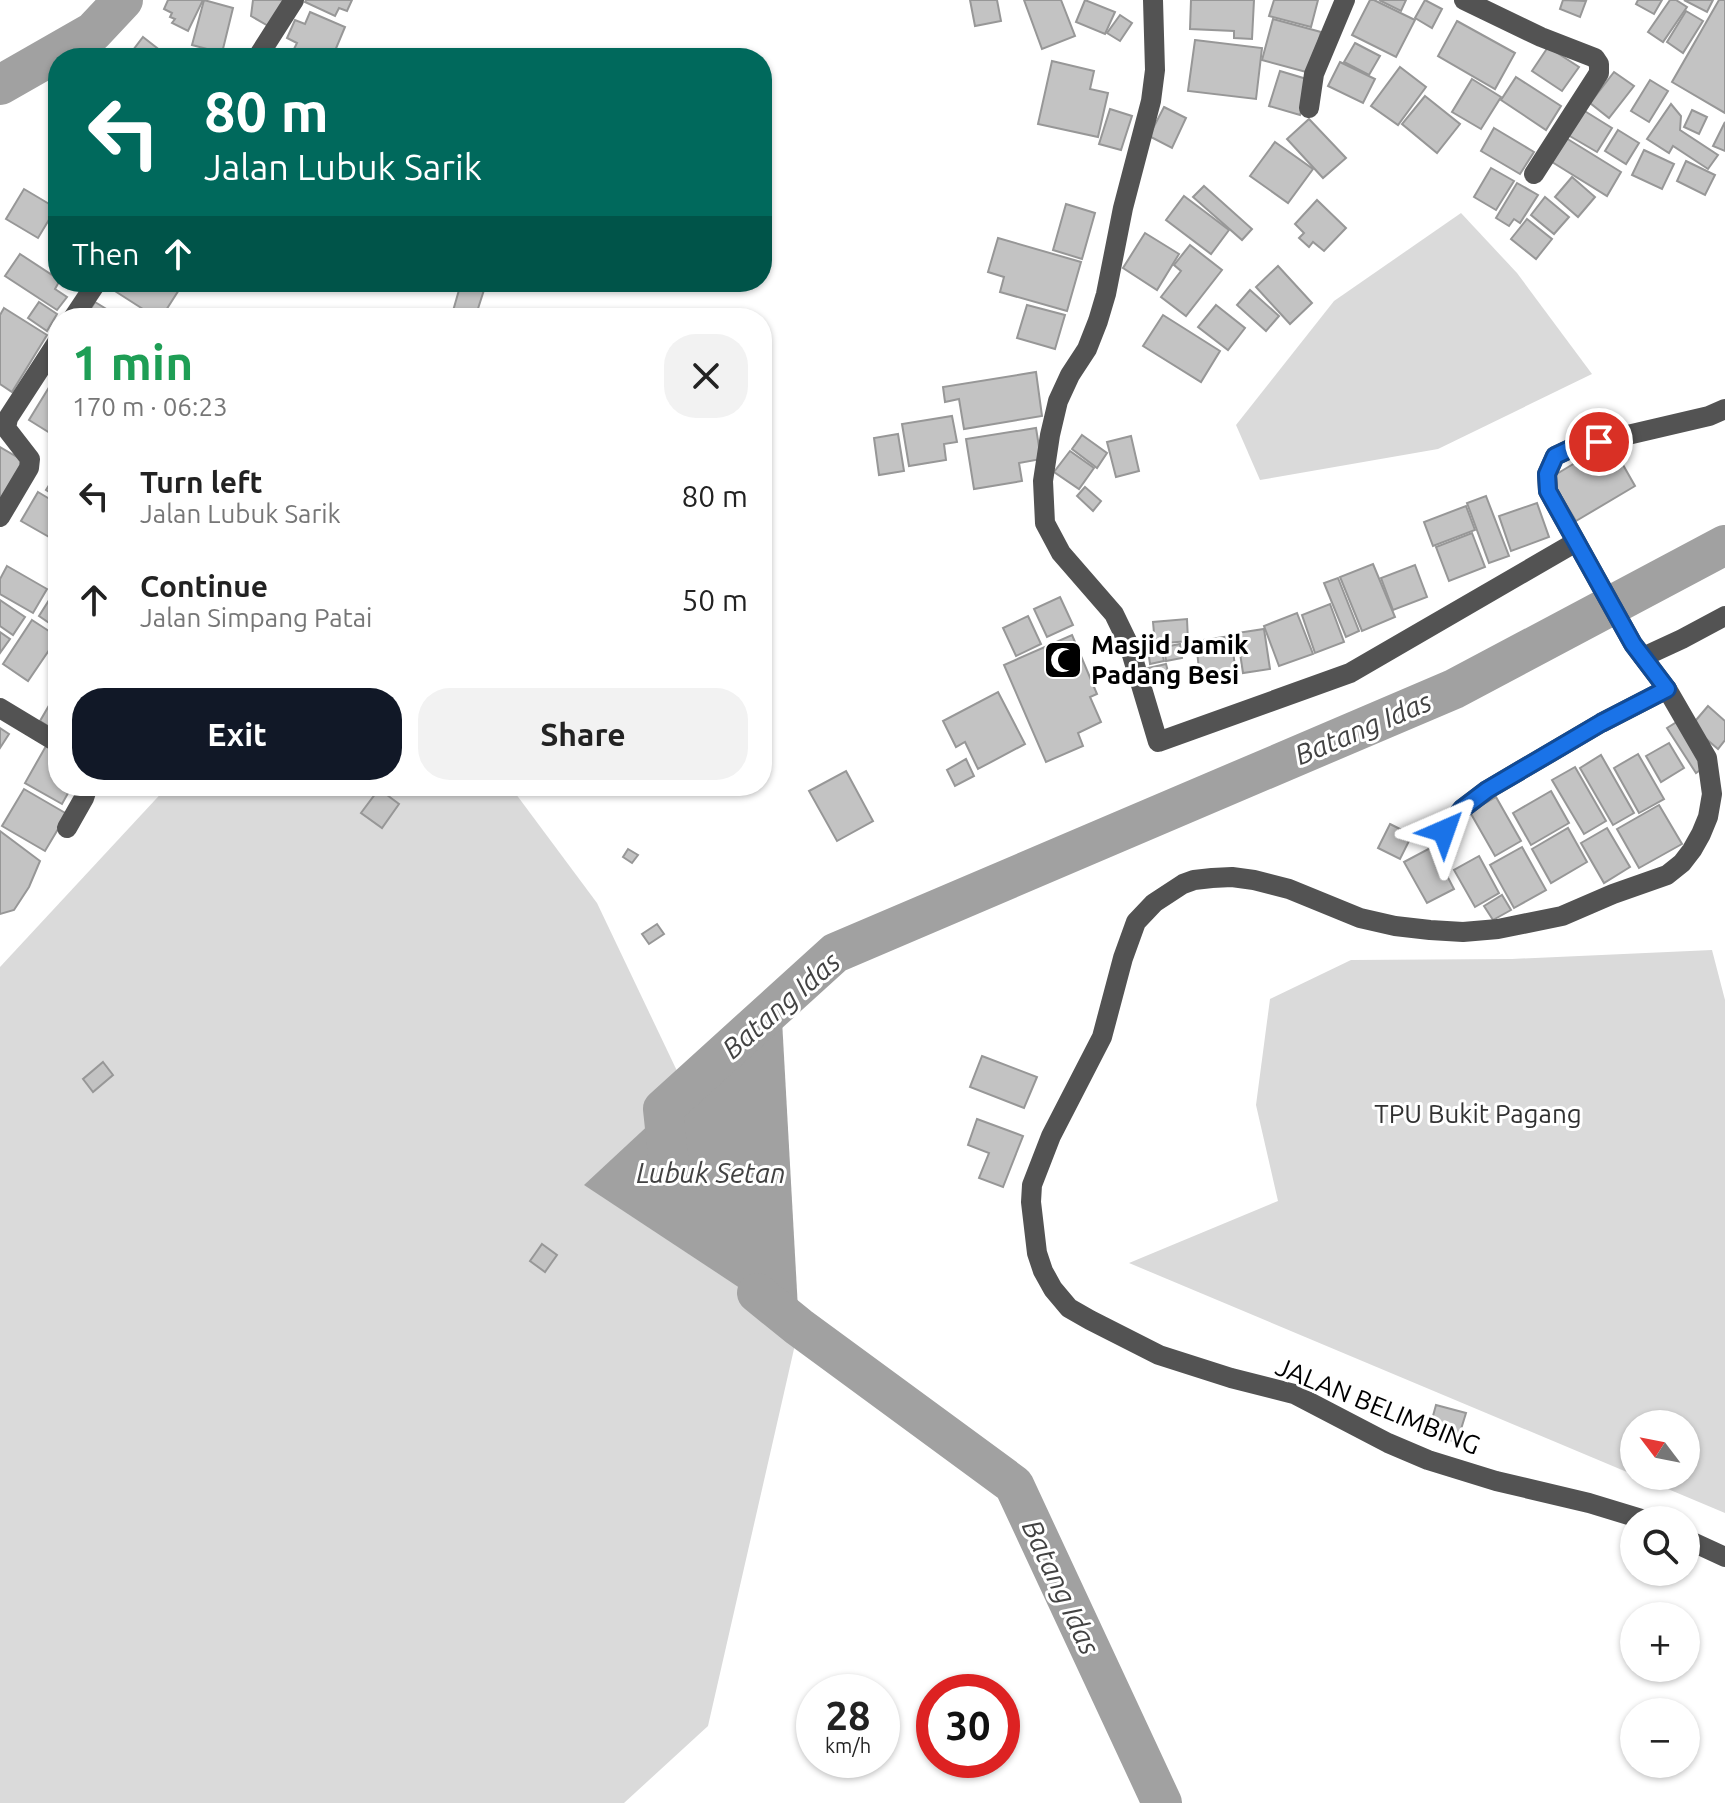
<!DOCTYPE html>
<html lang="en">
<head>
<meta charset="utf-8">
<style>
  body { margin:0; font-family:Ubuntu,sans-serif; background:#f2f2f2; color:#222; height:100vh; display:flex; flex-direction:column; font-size:30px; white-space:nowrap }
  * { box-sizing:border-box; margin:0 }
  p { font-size:26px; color:#767676 }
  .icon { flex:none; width:44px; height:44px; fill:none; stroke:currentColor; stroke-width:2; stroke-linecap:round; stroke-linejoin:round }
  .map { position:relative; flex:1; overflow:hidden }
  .sheet { position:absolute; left:48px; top:308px; width:724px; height:488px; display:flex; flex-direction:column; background:#fff; border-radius:32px; box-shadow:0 2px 6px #0004 }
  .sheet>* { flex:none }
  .top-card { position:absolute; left:48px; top:48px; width:724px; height:244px; border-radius:32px; box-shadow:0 2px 6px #0004; background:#00695c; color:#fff; overflow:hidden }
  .needle { width:52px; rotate:302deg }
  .tools { position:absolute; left:1620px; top:1410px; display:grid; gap:16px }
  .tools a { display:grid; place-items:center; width:80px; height:80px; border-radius:50%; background:#fff; box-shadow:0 2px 6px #0004; font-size:40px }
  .speed { position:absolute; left:796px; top:1674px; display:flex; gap:16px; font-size:40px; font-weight:700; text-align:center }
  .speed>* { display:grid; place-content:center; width:104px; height:104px; border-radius:50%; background:#fff; box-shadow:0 2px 6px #0004; line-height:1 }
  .speed small { font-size:20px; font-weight:400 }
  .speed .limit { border:12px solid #d22; background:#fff; color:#111 }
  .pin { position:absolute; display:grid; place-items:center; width:68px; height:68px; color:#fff; margin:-34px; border:4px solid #fff; border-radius:50%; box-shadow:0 2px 8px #0007 }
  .me { position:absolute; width:88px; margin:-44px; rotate:43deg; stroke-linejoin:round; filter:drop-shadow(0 0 6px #0008) }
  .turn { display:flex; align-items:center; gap:28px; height:168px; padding:0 24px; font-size:36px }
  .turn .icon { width:104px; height:104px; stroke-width:2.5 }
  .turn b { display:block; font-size:56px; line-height:68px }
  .then { display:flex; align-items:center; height:76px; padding:0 24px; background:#0003; gap:16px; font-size:30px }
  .round { display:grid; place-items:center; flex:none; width:84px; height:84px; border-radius:32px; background:#f2f2f2 }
  .head { display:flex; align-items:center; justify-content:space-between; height:136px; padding:0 24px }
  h1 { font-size:48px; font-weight:700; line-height:60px; color:#1e9e55 }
  .cta { display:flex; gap:16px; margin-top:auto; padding:16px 24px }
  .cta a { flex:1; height:92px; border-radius:32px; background:#111827; color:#fff; font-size:32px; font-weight:700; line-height:92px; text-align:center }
  .cta a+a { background:#f2f2f2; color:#222 }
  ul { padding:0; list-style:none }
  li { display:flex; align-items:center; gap:24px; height:104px; padding:0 24px }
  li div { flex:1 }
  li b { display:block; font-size:30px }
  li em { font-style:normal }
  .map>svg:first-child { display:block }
  .green { fill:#dadada }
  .water { fill:#a1a1a1 }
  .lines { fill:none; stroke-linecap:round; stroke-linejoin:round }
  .river { stroke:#a1a1a1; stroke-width:40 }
  .building { fill:#c3c3c3; stroke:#979797; stroke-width:2 }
  .minor { stroke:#535353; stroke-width:20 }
  .route-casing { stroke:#114b97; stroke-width:20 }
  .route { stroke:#1a73e8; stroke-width:14 }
  .labels { text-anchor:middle; stroke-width:6; stroke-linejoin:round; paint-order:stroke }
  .poi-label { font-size:26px; font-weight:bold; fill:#000; stroke:#fff; text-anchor:start }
  .park-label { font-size:26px; fill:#313131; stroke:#fff }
  .street-label { font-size:26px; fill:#000; stroke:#fff }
  .water-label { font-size:28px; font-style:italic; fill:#424242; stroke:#fff }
</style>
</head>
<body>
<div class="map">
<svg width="1725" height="1803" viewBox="0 0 1725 1803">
  <rect width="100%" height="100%" fill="#fff"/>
  <g class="green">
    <polygon points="1461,213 1517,273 1592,374 1438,449 1260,480 1236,425 1334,301"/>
    <polygon points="168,786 510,786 597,903 799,1327 708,1726 624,1803 0,1803 0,967"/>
    <polygon points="1712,950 1725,1000 1725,1513 1637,1476 1686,1476 1686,1424 1634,1424 1634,1475 1129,1263 1278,1201 1256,1105 1270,999 1351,960 1512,959"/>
  </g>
  <polygon class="water" points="781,1002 799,1327 584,1185"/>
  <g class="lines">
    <g class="river">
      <polyline points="0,85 93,32 123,0"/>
      <polyline points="669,1165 663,1109 835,953 1454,689 1725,545"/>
      <polyline points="757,1293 799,1327 1014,1485 1162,1803"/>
    </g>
  </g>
  <g class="building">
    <polygon points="168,0 203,0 188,31 172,23 175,19 170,17 172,13 164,9"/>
    <polygon points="204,0 233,8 222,53 192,45"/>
    <polygon points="253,0 286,0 270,27 251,16"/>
    <polygon points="306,0 352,0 347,11 339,8 335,16 305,2"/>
    <polygon points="970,0 997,0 1001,21 975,26"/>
    <polygon points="1024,0 1061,0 1075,36 1042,49"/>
    <polygon points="1085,0 1115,12 1105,34 1076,22"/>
    <polygon points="1191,0 1254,0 1252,39 1234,38 1234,31 1190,29"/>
    <polygon points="1274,0 1318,0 1311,27 1269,16"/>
    <polygon points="1370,0 1374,0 1415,20 1396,57 1352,35"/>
    <polygon points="1379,0 1406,0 1401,11"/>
    <polygon points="1425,0 1442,9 1432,28 1415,18"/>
    <polygon points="1563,0 1586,1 1580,17 1560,9"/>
    <polygon points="1638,0 1662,0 1654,14 1636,4"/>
    <polygon points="1670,0 1676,0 1687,7 1663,42 1648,32"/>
    <polygon points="1684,0 1713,0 1707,12"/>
    <polygon points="1719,0 1725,0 1725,113 1672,82"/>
    <polygon points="1686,11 1703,21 1683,53 1667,42"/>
    <polygon points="310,12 345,27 332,58 303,58 292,53 297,43 287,38 295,20 305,24"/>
    <polygon points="1120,15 1132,23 1120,41 1107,33"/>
    <polygon points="1273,19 1321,32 1310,73 1262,60"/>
    <polygon points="1457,21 1515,53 1495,89 1438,56"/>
    <polygon points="143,37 166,55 164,58 127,58"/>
    <polygon points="1195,40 1262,48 1256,99 1188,91"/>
    <polygon points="1355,43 1380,56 1369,75 1344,62"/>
    <polygon points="1548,47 1579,67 1562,91 1532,71"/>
    <polygon points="1052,61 1094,71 1090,89 1108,93 1098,137 1038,124"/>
    <polygon points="1340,62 1375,79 1363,103 1328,86"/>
    <polygon points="1400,67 1426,87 1398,125 1371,106"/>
    <polygon points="1280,71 1310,80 1300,115 1269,106"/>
    <polygon points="1614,72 1634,86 1609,118 1590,103"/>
    <polygon points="1516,77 1561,106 1546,130 1501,100"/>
    <polygon points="1472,79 1501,97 1481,129 1452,112"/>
    <polygon points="1650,80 1668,91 1649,122 1631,111"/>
    <polygon points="1425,96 1460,124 1437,153 1402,124"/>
    <polygon points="1671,104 1681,116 1680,130 1718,155 1708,169 1673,146 1669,153 1647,139"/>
    <polygon points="1164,107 1186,118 1172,148 1149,136"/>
    <polygon points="1110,109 1132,116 1121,150 1099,144"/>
    <polygon points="1583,110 1612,128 1597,152 1568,135"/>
    <polygon points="1692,110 1707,117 1699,134 1684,127"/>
    <polygon points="1309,119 1346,158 1323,178 1287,139"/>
    <polygon points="1725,122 1725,151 1713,146"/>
    <polygon points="1494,128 1534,152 1520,174 1481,151"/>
    <polygon points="1618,130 1639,143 1626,164 1605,151"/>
    <polygon points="1566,138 1621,172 1607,196 1552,162"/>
    <polygon points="1275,142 1313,169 1288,203 1250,176"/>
    <polygon points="1644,150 1674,164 1662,189 1632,175"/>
    <polygon points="1686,161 1715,175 1705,195 1677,181"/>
    <polygon points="1491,168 1514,181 1496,210 1474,197"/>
    <polygon points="1572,177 1595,197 1578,217 1555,197"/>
    <polygon points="1517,183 1538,195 1520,223 1514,219 1509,226 1496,218"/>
    <polygon points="1204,186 1252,229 1242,240 1193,197"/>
    <polygon points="24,189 56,208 38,238 6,219"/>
    <polygon points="1184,196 1229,230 1211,254 1166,220"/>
    <polygon points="1545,197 1569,217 1554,234 1531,215"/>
    <polygon points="1317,200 1346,228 1324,251 1313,242 1309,247 1299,238 1304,233 1295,224"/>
    <polygon points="1066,204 1095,213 1082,259 1053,250"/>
    <polygon points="1527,219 1552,239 1536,259 1511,239"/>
    <polygon points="1145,233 1179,254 1157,290 1123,268"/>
    <polygon points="998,238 1081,262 1067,311 1000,292 1004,277 988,272"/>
    <polygon points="1190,245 1222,270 1186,316 1161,297 1181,271 1174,265"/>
    <polygon points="20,254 58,279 59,282 55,289 67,297 57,310 5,276"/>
    <polygon points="1278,266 1312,303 1290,324 1256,287"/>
    <polygon points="109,282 184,282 161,318 157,318 107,286"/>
    <polygon points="461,283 484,290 475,318 451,318"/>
    <polygon points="1250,290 1279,316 1266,331 1237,305"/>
    <polygon points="39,302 57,314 47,331 28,318"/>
    <polygon points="95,302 121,318 85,318"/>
    <polygon points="1027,305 1065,315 1055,349 1017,338"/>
    <polygon points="1216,305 1245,328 1228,350 1198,327"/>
    <polygon points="4,308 47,335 12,392 0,384 0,315"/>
    <polygon points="126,311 138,318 122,318"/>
    <polygon points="1163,315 1220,351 1201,382 1143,346"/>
    <polygon points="1036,372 1042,416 964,429 959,399 945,402 943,387"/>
    <polygon points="51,384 58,388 58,438 29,420"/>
    <polygon points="952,416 957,442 944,444 946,460 909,466 902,424"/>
    <polygon points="1036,428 1041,459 1019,463 1022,481 974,489 966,439"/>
    <polygon points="898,434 904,471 879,475 874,438"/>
    <polygon points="1082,435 1107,453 1097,468 1072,449"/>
    <polygon points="1131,436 1139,471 1116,477 1107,442"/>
    <polygon points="1610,442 1635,486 1576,521 1550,478"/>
    <polygon points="0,447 24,461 0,501"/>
    <polygon points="1070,451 1094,468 1079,489 1054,472"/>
    <polygon points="55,476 58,478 58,503 50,498 52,494 46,490"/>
    <polygon points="1085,487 1101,501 1093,511 1077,496"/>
    <polygon points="38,492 58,504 58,542 21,521"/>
    <polygon points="1486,496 1509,556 1489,563 1467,503"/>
    <polygon points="1537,503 1549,537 1511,551 1499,516"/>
    <polygon points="1466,506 1475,530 1433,546 1424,522"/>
    <polygon points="1472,533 1485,567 1449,581 1436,547"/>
    <polygon points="1373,564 1395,617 1362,631 1340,577"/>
    <polygon points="1415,565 1427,597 1393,610 1381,578"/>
    <polygon points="7,566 47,589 33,613 0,594 0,579"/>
    <polygon points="1338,578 1359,631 1346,637 1324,583"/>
    <polygon points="51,597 58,602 58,629 39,616"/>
    <polygon points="1060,597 1073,625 1047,637 1034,609"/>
    <polygon points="0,600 25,617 13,635 0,626"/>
    <polygon points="1330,604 1344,642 1315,653 1302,615"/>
    <polygon points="1297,613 1313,654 1279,666 1264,626"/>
    <polygon points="1028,616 1041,644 1016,656 1003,628"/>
    <polygon points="1187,619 1188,641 1155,644 1153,622"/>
    <polygon points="32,620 58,637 28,681 3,664"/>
    <polygon points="1264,629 1270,669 1243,673 1237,633"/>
    <polygon points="0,632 10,639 0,653"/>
    <polygon points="1072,635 1097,694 1090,697 1101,722 1078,733 1083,746 1046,762 1004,665"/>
    <polygon points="1231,636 1236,674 1200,679 1196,641"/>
    <polygon points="1180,644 1182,658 1166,661 1164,647"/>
    <polygon points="1161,647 1164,661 1150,664 1148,650"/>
    <polygon points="1166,664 1170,679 1148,685 1144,669"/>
    <polygon points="58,690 58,732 40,721"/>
    <polygon points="998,692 1025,744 978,769 965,742 956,747 943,721"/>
    <polygon points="1708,706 1725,721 1725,740 1718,749 1691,726"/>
    <polygon points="1680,720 1707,765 1696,773 1667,728"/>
    <polygon points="0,728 9,734 0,748"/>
    <polygon points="1669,743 1684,768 1661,782 1646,756"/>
    <polygon points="46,746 58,752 58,786 72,786 62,804 25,783"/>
    <polygon points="1638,754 1664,799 1639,813 1614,768"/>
    <polygon points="1601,755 1634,813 1613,825 1580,768"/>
    <polygon points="966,759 974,776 955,786 947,770"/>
    <polygon points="1575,767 1606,821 1584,834 1552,780"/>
    <polygon points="846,771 873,821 837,841 809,791"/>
    <polygon points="24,789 67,814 45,851 2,826"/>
    <polygon points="379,789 399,804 382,828 361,813"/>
    <polygon points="1551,791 1569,823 1531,845 1513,813"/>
    <polygon points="1496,797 1521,841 1495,856 1470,812"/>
    <polygon points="1659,805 1682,844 1639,868 1617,829"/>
    <polygon points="1390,824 1412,835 1400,859 1378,848"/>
    <polygon points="1568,828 1587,862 1551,883 1532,849"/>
    <polygon points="1607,828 1630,867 1604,883 1581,843"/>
    <polygon points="0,831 40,861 29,887 14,910 0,914"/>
    <polygon points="1432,847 1454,889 1427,903 1404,862"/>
    <polygon points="1522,847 1546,890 1514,908 1490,865"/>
    <polygon points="628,849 638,855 632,863 623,857"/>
    <polygon points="1479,856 1499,893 1475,907 1454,870"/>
    <polygon points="1502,895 1511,910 1493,920 1484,906"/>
    <polygon points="657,924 664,934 649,944 642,934"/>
    <polygon points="982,1056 1037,1077 1024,1108 970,1087"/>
    <polygon points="103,1062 113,1075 93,1092 83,1079"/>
    <polygon points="977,1119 1023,1136 1003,1187 979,1178 989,1153 968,1145"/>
    <polygon points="542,1244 557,1255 545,1272 530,1261"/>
    <polygon points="1436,1405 1466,1413 1457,1442 1428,1434"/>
  </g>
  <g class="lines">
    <g class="minor">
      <polyline points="1153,0 1155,70 1151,101 1123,208 1106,294 1098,321 1087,349 1070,375 1058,401 1050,435 1043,481 1045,523 1061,553 1114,614 1129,645 1158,742 1350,673 1576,542"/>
      <polyline points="1464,0 1541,37 1595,58 1599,64 1599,73 1534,174"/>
      <polyline points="257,58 294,0"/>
      <polyline points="1309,108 1314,74 1345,0"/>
      <polyline points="73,318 97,282"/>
      <polyline points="0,517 29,468 30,459 6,428 8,418 58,341"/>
      <polyline points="1643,657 1682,639 1725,616"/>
      <polyline points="0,708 58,743"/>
      <polyline points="67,828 84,798 88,786"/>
      <polyline points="1444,831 1462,809 1487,790 1601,723 1667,689"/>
      <polyline points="1645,1520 1589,1503 1496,1481 1428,1460 1388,1443 1294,1394 1231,1378 1159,1355 1090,1320 1069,1308 1053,1289 1043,1271 1037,1253 1031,1202 1032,1185 1051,1136 1102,1037 1123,958 1136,922 1154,903 1183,884 1194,880 1212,878 1232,877 1254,880 1289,889 1360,918 1395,926 1430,930 1463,932 1498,929 1562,916 1613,894 1667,875 1682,863 1692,850 1701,834 1708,817 1712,794 1707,758 1667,689 1633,644 1548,491 1547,474 1555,456 1572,448 1709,416 1725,409"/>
      <polyline points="1686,1539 1725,1557"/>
    </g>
  </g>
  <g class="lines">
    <g class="route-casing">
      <polyline id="route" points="1444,831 1462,809 1487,790 1601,723 1667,689 1633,644 1548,491 1547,474 1555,456 1572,448 1599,442"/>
    </g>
    <use href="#route" class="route"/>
  </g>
  <defs>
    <g id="mosque-square" transform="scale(2)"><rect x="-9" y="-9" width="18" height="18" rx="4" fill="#000" stroke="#fff"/><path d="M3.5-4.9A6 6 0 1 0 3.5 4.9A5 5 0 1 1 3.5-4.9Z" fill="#fff"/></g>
  </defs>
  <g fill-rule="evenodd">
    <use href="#mosque-square" x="1063" y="660"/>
  </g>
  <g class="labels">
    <g class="poi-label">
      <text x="1091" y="654">Masjid Jamik<tspan x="1091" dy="30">Padang Besi</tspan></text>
    </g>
    <g class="park-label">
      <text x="1478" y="1123">TPU Bukit Pagang</text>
    </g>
    <g class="street-label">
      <text transform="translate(1378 1406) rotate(22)" y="9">JALAN BELIMBING</text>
    </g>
    <g class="water-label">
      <text transform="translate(1363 728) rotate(-23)" y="10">Batang Idas</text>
      <text transform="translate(781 1005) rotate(-41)" y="10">Batang Idas</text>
      <text x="711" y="1183">Lubuk Setan</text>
      <text transform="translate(1061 1587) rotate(65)" y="10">Batang Idas</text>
    </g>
  </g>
</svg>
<div class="tools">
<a><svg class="needle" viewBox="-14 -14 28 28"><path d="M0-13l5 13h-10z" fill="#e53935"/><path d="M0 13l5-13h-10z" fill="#767676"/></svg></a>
<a><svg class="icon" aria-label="search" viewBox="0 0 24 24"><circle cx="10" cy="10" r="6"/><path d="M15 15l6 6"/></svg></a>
<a>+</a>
<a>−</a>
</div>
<div class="speed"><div>28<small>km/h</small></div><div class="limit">30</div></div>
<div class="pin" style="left:1599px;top:442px;background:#d93025"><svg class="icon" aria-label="arrive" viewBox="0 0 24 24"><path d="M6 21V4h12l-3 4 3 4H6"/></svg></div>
<svg class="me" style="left:1444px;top:831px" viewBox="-20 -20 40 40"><path d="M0-17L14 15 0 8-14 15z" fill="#1a73e8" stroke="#fff" stroke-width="4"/></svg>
<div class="top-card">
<div class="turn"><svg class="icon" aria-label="left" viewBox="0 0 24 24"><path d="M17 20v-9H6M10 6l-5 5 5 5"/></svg><div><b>80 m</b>Jalan Lubuk Sarik</div></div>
<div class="then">Then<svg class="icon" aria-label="ahead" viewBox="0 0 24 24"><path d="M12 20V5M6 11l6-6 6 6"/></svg></div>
</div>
<section class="sheet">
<div class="head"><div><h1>1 min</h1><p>170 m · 06:23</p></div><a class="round"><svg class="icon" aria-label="close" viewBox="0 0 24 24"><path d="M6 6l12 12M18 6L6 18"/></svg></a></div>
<ul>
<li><svg class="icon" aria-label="left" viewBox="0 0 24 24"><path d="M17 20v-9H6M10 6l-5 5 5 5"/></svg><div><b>Turn left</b><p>Jalan Lubuk Sarik</p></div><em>80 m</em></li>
<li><svg class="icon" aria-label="ahead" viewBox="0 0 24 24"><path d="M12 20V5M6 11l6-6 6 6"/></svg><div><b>Continue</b><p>Jalan Simpang Patai</p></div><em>50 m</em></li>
</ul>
<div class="cta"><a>Exit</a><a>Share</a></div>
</section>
</div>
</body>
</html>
